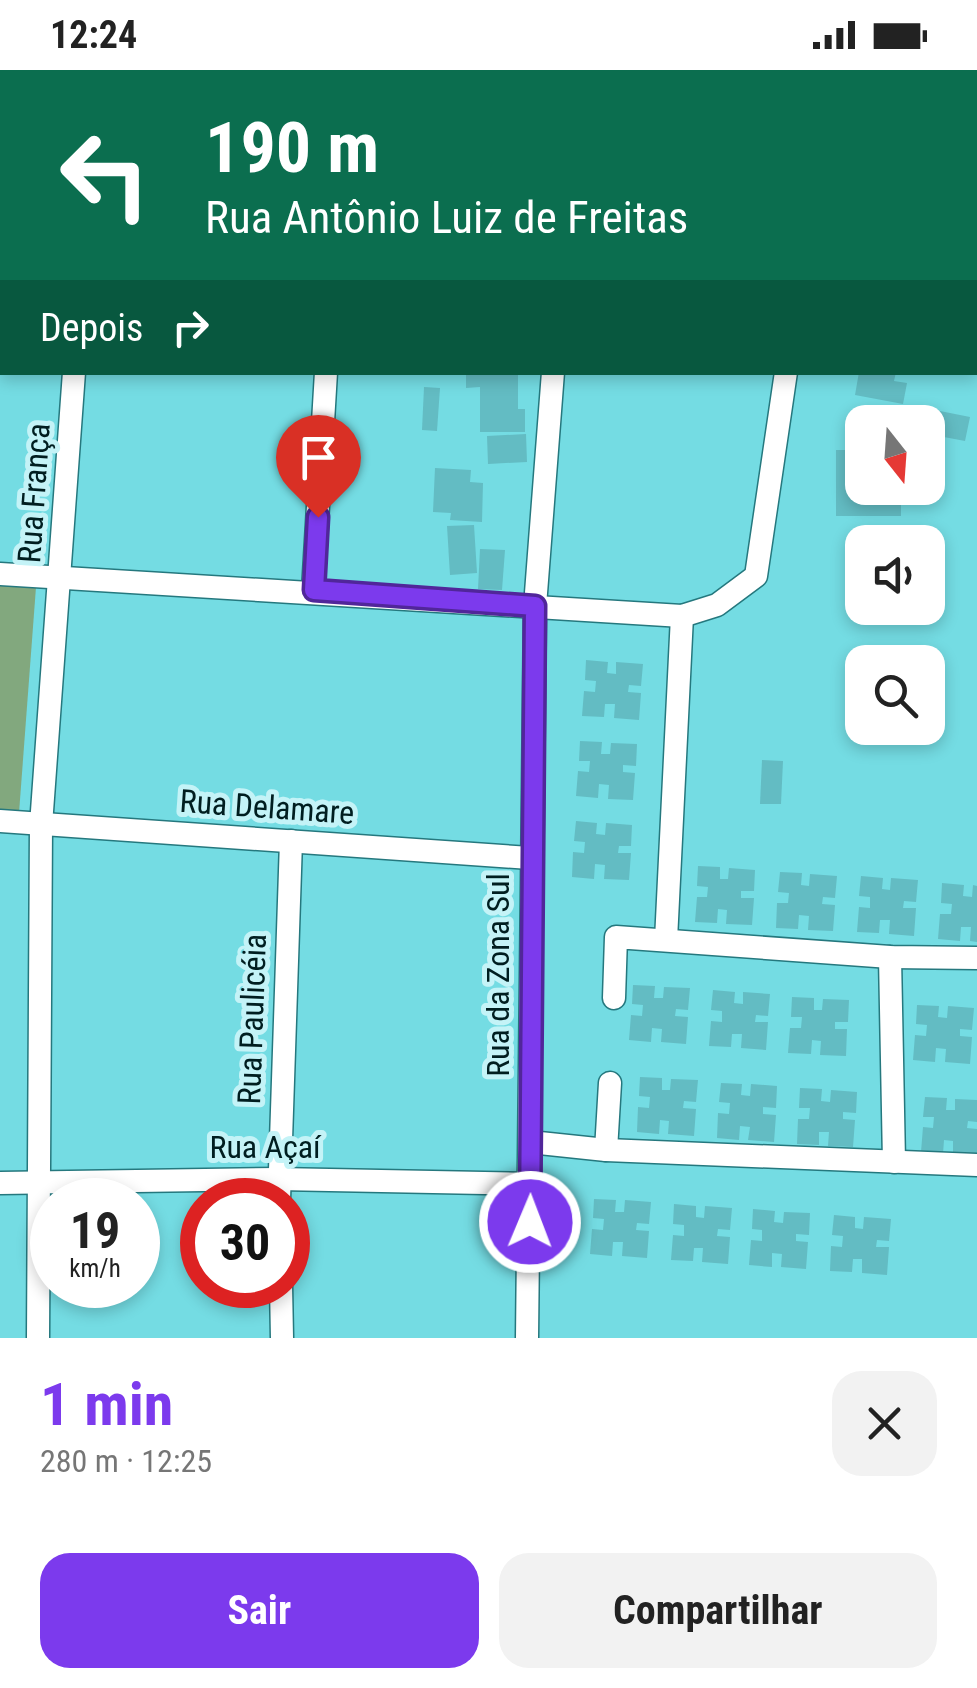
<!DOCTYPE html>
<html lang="pt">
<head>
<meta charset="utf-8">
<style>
  body { margin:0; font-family:"Roboto Condensed",sans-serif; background:#f2f2f2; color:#222; height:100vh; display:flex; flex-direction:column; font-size:38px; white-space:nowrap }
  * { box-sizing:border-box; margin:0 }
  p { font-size:32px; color:#767676 }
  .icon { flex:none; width:55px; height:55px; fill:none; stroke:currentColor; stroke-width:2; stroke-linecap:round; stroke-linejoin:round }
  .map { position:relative; height:1268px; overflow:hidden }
  .details { display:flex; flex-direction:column; background:#fff; flex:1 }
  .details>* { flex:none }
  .guide { position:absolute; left:0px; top:0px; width:978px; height:305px; box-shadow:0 5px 15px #0003; background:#0b6e4f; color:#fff; overflow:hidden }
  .needle { width:65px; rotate:163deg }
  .tools { position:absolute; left:845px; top:335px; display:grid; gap:20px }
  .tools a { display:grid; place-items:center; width:100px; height:100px; border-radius:20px; background:#fff; box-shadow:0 5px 15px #0003; font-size:50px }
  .speed { position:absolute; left:30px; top:1108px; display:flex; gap:20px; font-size:50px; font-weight:700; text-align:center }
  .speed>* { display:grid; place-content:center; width:130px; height:130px; border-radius:50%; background:#fff; box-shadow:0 5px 15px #0003; line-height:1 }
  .speed small { font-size:25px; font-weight:400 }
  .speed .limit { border:15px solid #d22; background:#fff; color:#111 }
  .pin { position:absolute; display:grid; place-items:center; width:85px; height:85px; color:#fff; margin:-102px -42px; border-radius:50% 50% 50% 0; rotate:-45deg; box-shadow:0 0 10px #0007 }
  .pin .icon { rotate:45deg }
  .me { position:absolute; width:110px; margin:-55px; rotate:1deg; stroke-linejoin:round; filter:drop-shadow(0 0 8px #0008) }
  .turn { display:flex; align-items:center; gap:35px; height:210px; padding:0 40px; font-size:45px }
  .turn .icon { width:130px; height:130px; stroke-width:2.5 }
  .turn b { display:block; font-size:70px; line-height:85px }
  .then { display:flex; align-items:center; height:95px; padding:0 40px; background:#0003; gap:20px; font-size:38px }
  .round { display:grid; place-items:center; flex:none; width:105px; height:105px; border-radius:30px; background:#f2f2f2 }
  .headline { display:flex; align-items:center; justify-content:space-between; height:170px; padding:0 40px }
  h1 { font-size:60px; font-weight:700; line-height:75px; color:#7c3aed }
  .button { display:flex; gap:20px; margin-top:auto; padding:20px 40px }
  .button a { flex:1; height:115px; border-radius:30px; background:#7c3aed; color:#fff; font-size:40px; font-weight:700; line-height:115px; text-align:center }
  .button a+a { background:#f2f2f2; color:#222 }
  .status { display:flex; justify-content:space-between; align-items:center; height:70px; padding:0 50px; background:#fff; direction:ltr }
  .status svg { height:28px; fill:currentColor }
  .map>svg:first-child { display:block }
  .green { fill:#82a87e }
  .building { fill:#63bcc3 }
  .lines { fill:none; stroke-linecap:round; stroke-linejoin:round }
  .street-casing { stroke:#25787e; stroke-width:25 }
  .street { stroke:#fff; stroke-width:22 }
  .route-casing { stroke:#51269a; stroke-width:25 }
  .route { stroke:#7c3aed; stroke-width:18 }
  .labels { text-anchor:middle; stroke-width:10; stroke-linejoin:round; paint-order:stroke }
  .street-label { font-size:32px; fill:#001e20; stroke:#c4f3f7 }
</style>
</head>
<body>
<div class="status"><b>12:24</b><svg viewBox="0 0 49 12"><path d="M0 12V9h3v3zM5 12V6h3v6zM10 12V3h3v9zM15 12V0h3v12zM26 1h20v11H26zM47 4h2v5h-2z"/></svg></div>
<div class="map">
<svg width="977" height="1268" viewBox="0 0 977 1268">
  <rect width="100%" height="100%" fill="#74dce3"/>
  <polygon class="green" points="0,514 36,517 19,743 0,742"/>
  <g class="building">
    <polygon points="466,302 518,302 518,339 525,339 525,362 480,362 480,317 466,318"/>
    <polygon points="859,302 896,302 894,311 907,313 903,334 855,325"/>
    <polygon points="424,317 440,318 437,361 422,360"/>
    <polygon points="925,338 970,347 965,371 928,364 928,352 922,352"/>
    <polygon points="526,364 527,392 488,394 487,366"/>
    <polygon points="836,380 862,380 862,418 901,422 901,446 836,446"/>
    <polygon points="435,398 471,400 470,412 483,413 482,452 450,450 451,443 433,442"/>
    <polygon points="474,455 477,503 450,505 447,456"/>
    <polygon points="480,479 505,480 502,520 478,519"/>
    <polygon points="586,590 608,592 607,603 616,604 616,592 643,594 641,616 629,615 628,622 641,623 639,650 614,648 615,634 605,634 604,647 582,646 584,621 595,622 596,611 585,610"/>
    <polygon points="580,671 602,672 601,684 610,684 611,673 637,674 636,696 623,695 623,702 635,703 633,730 608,729 609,715 599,714 598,728 576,726 578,701 589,702 590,691 579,691"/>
    <polygon points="762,690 783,691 781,734 760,734"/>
    <polygon points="576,751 597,753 596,764 605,765 606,753 632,755 631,776 619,776 618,783 631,783 629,810 604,809 605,795 595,794 594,809 572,807 573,782 584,783 585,772 574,771"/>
    <polygon points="698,796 720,797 720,809 728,809 729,798 755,800 754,821 741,821 741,828 754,828 752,855 726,854 727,840 718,839 717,853 695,852 697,827 707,827 708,817 697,816"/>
    <polygon points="780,802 802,803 801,815 809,816 810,804 837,806 835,828 823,827 822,834 835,835 833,861 808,860 809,846 799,845 798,859 776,858 777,833 788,833 789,823 778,822"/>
    <polygon points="861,806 883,808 882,819 890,820 891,808 918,810 916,832 904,831 903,838 916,838 914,866 889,864 890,850 880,850 879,863 857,862 859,837 870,838 870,827 859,826"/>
    <polygon points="942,813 964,815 963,826 972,827 973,815 977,816 977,872 970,871 971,857 961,857 960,871 938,869 940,844 951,844 952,834 941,833"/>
    <polygon points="633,915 655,916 654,928 663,928 664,917 690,918 688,940 676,939 675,946 688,947 686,974 661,972 662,959 652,958 651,972 629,970 631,945 642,946 643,935 632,934"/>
    <polygon points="713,920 735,922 734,933 743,934 743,922 770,924 768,946 756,945 755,952 768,952 766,980 741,978 742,964 732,964 731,977 709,976 711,951 722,952 722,941 711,940"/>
    <polygon points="792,927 814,928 814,940 822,940 823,929 849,930 848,952 835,952 835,959 847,959 846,986 820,985 821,971 812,970 811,984 788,983 790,958 801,958 802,947 791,947"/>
    <polygon points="917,935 939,936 938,947 947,948 948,936 974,938 972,960 960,959 960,966 972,967 970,994 945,992 946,979 936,978 935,992 913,990 915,965 926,966 927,955 916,954"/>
    <polygon points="640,1007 662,1008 662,1020 670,1020 671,1009 698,1010 696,1032 684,1031 683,1038 696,1039 694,1066 668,1064 669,1051 660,1050 659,1064 637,1062 638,1037 649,1038 650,1027 639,1026"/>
    <polygon points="721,1013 742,1014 741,1025 750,1026 751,1014 777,1016 776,1038 763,1037 763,1044 776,1045 774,1072 748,1070 750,1057 740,1056 739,1070 717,1068 718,1043 729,1044 730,1033 719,1032"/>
    <polygon points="800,1018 822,1019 821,1031 830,1032 831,1020 857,1022 856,1043 843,1042 843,1049 855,1050 853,1077 828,1076 829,1062 819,1062 819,1075 797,1074 798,1049 809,1049 810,1038 799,1038"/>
    <polygon points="925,1027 947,1028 946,1040 955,1040 955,1029 977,1030 977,1052 968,1051 967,1058 977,1059 977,1086 953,1085 953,1071 944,1070 943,1084 921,1082 923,1057 933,1058 934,1047 923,1047"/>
    <polygon points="594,1129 616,1130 615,1142 624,1142 625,1130 651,1132 649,1154 637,1153 636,1160 649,1161 647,1188 622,1186 623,1172 613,1172 612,1186 590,1184 592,1159 603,1160 604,1149 593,1148"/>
    <polygon points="674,1134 696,1136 696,1147 704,1148 705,1136 732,1138 730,1160 718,1159 717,1166 730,1167 728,1194 702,1192 703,1178 694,1178 693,1191 671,1190 673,1165 684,1166 684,1155 673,1154"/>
    <polygon points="753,1139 775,1141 774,1152 783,1153 784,1142 810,1143 809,1165 796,1164 796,1171 808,1172 806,1199 781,1197 782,1184 772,1183 772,1197 749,1195 751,1170 762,1171 762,1160 752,1159"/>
    <polygon points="834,1145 855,1147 855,1158 863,1159 864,1147 891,1149 889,1171 877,1170 876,1177 889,1177 887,1205 862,1203 862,1189 853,1189 852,1202 830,1201 831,1176 842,1177 843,1166 832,1165"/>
  </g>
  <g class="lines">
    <g class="street-casing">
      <g id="street">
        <polyline points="844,2 844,0"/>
        <polyline points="0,22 2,22"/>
        <polyline points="975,60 977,60"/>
        <polyline points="0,504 682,546 717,535 756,506 786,302"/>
        <polyline points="313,520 326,302"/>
        <polyline points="0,751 530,788"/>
        <polyline points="666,870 682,546"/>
        <polyline points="890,887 894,1092"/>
        <polyline points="614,928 616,867 890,887 977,888"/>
        <polyline points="530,1072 606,1080 977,1095"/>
        <polyline points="606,1080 610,1013"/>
        <polyline points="0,1113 278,1109 531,1114"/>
        <polyline points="279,1130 291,771"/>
        <polyline points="281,1215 282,1268"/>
        <polyline points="38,1268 41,755 74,302"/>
        <polyline points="527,1268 535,536 553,302"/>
      </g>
    </g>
    <use href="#street" class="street"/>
  </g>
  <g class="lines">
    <g class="route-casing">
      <polyline id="route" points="318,447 314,520 535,536 530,1152"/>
    </g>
    <use href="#route" class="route"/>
  </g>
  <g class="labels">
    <g class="street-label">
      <text transform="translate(34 423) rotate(-86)" y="11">Rua França</text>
      <text transform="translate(267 737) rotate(4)" y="11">Rua Delamare</text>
      <text transform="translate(498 905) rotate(-90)" y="11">Rua da Zona Sul</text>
      <text transform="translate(252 949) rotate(-88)" y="11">Rua Paulicéia</text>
      <text x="265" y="1088">Rua Açaí</text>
    </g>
  </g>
</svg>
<div class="tools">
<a><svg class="needle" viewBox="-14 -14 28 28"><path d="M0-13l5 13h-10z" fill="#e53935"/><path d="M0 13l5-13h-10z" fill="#767676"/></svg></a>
<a><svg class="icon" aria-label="sound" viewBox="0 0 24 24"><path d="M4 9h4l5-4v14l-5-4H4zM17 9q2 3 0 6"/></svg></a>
<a><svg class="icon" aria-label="search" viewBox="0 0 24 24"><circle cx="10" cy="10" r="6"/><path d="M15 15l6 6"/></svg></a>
</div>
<div class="speed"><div>19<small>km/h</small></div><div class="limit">30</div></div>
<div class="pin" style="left:318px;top:447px;background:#d93025"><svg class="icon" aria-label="arrive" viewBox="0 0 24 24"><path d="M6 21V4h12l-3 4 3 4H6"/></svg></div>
<svg class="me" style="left:530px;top:1152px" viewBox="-20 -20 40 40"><circle r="17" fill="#7c3aed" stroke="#fff" stroke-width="3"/><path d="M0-11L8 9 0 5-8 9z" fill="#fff"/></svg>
<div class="guide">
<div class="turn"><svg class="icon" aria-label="left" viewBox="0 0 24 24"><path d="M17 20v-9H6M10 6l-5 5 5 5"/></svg><div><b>190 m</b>Rua Antônio Luiz de Freitas</div></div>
<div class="then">Depois<svg class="icon" aria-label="right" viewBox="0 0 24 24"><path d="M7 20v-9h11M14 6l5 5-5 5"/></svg></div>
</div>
</div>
<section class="details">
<div class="headline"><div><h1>1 min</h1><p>280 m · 12:25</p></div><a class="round"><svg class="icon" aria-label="close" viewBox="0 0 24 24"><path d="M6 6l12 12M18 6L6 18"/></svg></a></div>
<div class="button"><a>Sair</a><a>Compartilhar</a></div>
</section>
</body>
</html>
